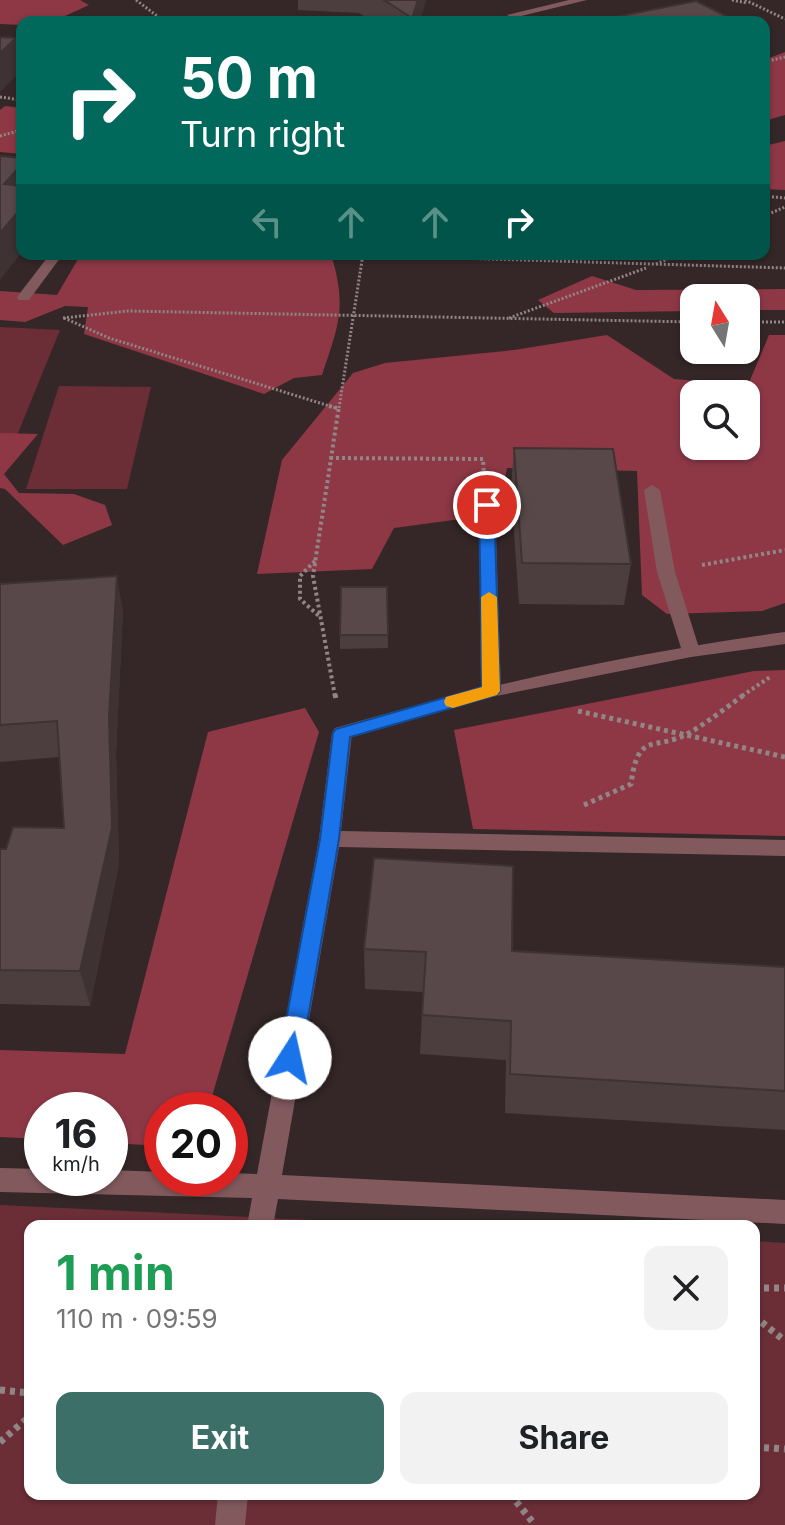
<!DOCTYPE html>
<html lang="en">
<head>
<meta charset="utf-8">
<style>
  body { margin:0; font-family:Inter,sans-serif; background:#f2f2f2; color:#202124; height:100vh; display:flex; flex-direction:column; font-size:30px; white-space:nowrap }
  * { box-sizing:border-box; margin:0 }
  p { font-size:26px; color:#757577 }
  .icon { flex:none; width:44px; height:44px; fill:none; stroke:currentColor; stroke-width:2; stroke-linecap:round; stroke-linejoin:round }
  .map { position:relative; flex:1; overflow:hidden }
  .side { position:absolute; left:24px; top:1220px; width:736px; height:280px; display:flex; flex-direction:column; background:#fff; border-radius:16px; box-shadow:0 2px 6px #0004 }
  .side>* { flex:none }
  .top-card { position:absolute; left:16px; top:16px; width:754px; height:244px; border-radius:16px; box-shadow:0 2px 6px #0004; background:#00695c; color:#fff; overflow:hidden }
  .needle { width:52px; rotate:349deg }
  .buttons { position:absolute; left:680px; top:284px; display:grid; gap:16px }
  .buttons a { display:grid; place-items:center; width:80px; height:80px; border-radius:16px; background:#fff; box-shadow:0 2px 6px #0004; font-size:40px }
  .speed { position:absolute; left:24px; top:1092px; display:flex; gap:16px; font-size:40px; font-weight:700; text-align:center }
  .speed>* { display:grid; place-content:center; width:104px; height:104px; border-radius:50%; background:#fff; box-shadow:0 2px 6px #0004; line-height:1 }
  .speed small { font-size:20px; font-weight:400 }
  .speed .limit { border:12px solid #d22; background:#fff; color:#111 }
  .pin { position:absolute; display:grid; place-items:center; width:68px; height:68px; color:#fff; margin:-34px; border:4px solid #fff; border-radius:50%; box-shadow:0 2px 8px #0007 }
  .me { position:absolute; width:88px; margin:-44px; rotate:10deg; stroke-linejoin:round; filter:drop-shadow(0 0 6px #0008) }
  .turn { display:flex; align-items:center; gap:28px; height:168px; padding:0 32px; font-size:36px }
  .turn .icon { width:104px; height:104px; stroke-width:2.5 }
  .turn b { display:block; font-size:56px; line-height:68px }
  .lanes { display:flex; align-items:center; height:76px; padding:0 32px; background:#0003; justify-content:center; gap:40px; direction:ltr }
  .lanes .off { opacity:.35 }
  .round { display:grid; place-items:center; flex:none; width:84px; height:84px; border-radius:16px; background:#f2f2f2 }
  .overview { display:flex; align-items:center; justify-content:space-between; height:136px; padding:0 32px }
  h1 { font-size:48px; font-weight:700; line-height:60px; color:#1e9e55 }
  .cta { display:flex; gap:16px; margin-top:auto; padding:16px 32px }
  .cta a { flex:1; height:92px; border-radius:16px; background:#3b6f68; color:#fff; font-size:32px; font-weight:700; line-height:92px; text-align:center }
  .cta a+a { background:#f2f2f2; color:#202124 }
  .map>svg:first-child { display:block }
  .green { fill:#6b2e37 }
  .forest { fill:#8e3846; fill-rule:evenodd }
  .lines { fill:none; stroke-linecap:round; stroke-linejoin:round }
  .path-far3 { stroke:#918586; stroke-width:3; stroke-dasharray:2 2; stroke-linecap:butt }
  .path-far2 { stroke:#918586; stroke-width:4; stroke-dasharray:3 3; stroke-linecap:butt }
  .path-far1 { stroke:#918586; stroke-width:5; stroke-dasharray:4 4; stroke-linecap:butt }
  .path { stroke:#918586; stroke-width:7; stroke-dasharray:5 5; stroke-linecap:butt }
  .lane { fill:#825a5e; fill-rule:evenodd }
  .street { fill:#825a5e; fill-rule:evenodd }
  .wall { fill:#4c3e3f }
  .shaded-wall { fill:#3e3233 }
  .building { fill:#584849; stroke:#3e3233; stroke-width:2 }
  .route { fill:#1a73e8; stroke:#114b97; stroke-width:2 }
  .slow { fill:#f59e0b }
</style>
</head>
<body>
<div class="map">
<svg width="785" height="1525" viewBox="0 0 785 1525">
  <rect width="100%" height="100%" fill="#352728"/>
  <g class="green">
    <polygon points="0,327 60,330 7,460 0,459"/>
    <polygon points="59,386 151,387 127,489 26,489"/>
    <polygon points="0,1205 437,1226 30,1226 30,1494 754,1494 754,1241 785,1243 785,1525 0,1525"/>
  </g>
  <g class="forest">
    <polygon points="0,0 80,0 89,5 52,22 22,22 22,25 0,24"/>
    <polygon points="785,52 785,115 764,121 764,60"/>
    <polygon points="5,106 22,108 22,154 0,152 0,110"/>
    <polygon points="785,141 785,190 764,189 764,146"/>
    <path d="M81 254H331C347 307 339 324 322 375L294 378 264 394 84 334 88 307 65 306 25 322 0 320V291L57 295Z"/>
    <polygon points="592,276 636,290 785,289 785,310 746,310 746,298 694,298 694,311 554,313 538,300"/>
    <path d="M607 335 674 379 748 385 769 335H785V603L762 611 667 614 642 595 637 471 507 468 498 514 394 528 372 569 257 574 282 460 353 373 385 363 514 350ZM694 394H746V446H694Z"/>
    <polygon points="0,433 38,434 4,474 19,493 74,494 105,505 112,525 63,545 5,489 0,488"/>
    <polygon points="785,670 785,836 473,829 454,730 754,671"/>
    <polygon points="305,708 319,732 208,1110 162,1110 162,1146 110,1143 110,1110 42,1110 42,1139 0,1137 0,1050 125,1054 208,732"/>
  </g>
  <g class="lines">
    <g class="path-far3">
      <polyline points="136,0 165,22"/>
      <polyline points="732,0 747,3"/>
      <polyline points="745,0 785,19"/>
      <polyline points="165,22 188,20"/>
      <polyline points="764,62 785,57"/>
      <polyline points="0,97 22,100"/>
      <polyline points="0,136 18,131"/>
      <polyline points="764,196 785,198"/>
      <polyline points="764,216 785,207"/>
      <polyline points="324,254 785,268"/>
      <polyline points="656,264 679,254"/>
      <polyline points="63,318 128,311 694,322"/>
      <polyline points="64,318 109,338 336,408"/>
      <polyline points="509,318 646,268"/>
      <polyline points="746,322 785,322"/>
      <polyline points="339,408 363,254"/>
    </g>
    <g class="path-far2">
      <polyline points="329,406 337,408"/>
      <polyline points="330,458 483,459 484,476"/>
      <polyline points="315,561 300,576 300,599 320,617"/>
      <polyline points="702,565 785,550"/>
      <polyline points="335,696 313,576 339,406"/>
      <polyline points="742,696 770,677"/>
    </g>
    <g class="path-far1">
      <polyline points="335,694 336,699"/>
      <polyline points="578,711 785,757"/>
      <path d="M584 805 631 784C638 729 655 752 689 733 708 722 727 707 745 694"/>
    </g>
    <g class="path">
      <polyline points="754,1288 785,1288"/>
      <polyline points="754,1316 785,1341"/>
      <polyline points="0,1390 30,1393"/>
      <polyline points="0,1442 30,1416"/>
      <polyline points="754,1447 785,1449"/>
      <polyline points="510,1494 535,1525"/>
    </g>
    <g class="lane">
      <polygon points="569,0 587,0 521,16 531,22 519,22 507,15"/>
      <polygon points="50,254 63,254 29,300 19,300 17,297"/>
      <polygon points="652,485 660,490 675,572 700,651 691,657 682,651 657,572 644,490"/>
      <polygon points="487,500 495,505 501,691 491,697 481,691 479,505"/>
      <polygon points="342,726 352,733 341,831 785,840 785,856 339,847 282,1175 785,1200 785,1224 278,1199 273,1226 247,1226 252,1198 0,1192 0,1168 42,1169 42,1178 110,1178 110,1170 162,1172 162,1178 230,1178 230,1173 257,1174 319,839 332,733"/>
      <polygon points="218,1494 248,1494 245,1525 215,1525"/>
    </g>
    <path class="street" d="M785 632V644L691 657 491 697 342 740 332 733 335 728C483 685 632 653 785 632Z"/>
  </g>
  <g class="wall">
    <polygon points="298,0 426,0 420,22 373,22 359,13 298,10"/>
    <polygon points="514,448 631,564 624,605 519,604 511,488"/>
    <polygon points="0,584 123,611 116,753 119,864 90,1006 0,1004 0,849 6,849 64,828 59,757 0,762"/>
    <polygon points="387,587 388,648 340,649 340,635"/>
    <polygon points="364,949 512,951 785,967 785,1130 505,1113 506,1060 420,1054 423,992 365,989"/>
  </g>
  <g class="shaded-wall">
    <polygon points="418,0 426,0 420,22 412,22 412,18"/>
    <polygon points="16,38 22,70 0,92 0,53"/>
    <polygon points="22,164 22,252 0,280 0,233 4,184"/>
    <polygon points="117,576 123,611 116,753 119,864 90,1006 80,971 109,717"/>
  </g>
  <g class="building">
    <polygon points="384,0 418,0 412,18"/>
    <polygon points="696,1 738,22 590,22"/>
    <polygon points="0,37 16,38 0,53"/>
    <polygon points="0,156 22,158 22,164 4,184 22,186 22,207 0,233"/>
    <polygon points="514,448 613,449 631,564 522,563"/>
    <polygon points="117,576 109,717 112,828 80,971 0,970 0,849 6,849 13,827 64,828 57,721 0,725 0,584"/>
    <polygon points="341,587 387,587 388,635 340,635"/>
    <polygon points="374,858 513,866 512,951 785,967 785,1091 510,1074 511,1021 422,1015 426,952 364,949"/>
  </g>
  <polygon class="route" points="487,501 494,505 500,691 497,695 350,737 339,839 301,1058 298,1064 290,1067 283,1064 279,1058 320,839 333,733 336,729 482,687 479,505"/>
  <polygon class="slow" points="489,592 497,597 500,691 497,695 453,708 446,706 444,702 446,697 482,687 481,597"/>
</svg>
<div class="buttons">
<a><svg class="needle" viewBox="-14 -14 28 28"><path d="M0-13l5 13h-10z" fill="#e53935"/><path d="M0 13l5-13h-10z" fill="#757577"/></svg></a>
<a><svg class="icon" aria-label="search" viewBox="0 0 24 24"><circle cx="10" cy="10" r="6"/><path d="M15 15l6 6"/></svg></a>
</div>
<div class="speed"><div>16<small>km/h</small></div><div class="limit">20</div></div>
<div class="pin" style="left:487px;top:505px;background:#d93025"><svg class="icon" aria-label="arrive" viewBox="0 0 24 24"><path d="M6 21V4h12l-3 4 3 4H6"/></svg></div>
<svg class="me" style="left:290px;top:1058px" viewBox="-20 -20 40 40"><circle r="19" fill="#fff"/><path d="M0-13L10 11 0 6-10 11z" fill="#1a73e8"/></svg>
<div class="top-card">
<div class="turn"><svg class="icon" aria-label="right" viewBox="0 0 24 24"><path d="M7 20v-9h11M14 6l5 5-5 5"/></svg><div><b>50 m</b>Turn right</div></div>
<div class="lanes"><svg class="icon off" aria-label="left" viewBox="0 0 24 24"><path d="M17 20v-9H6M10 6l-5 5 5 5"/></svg><svg class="icon off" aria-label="ahead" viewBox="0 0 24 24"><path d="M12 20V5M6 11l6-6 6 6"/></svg><svg class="icon off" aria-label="ahead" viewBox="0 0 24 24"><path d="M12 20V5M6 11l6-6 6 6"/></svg><svg class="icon" aria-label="right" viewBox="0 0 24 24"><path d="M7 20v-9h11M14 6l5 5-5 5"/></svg></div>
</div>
<section class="side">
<div class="overview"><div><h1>1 min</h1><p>110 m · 09:59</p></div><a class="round"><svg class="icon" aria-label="close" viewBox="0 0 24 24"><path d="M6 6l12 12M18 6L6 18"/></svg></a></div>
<div class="cta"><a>Exit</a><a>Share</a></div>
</section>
</div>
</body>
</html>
